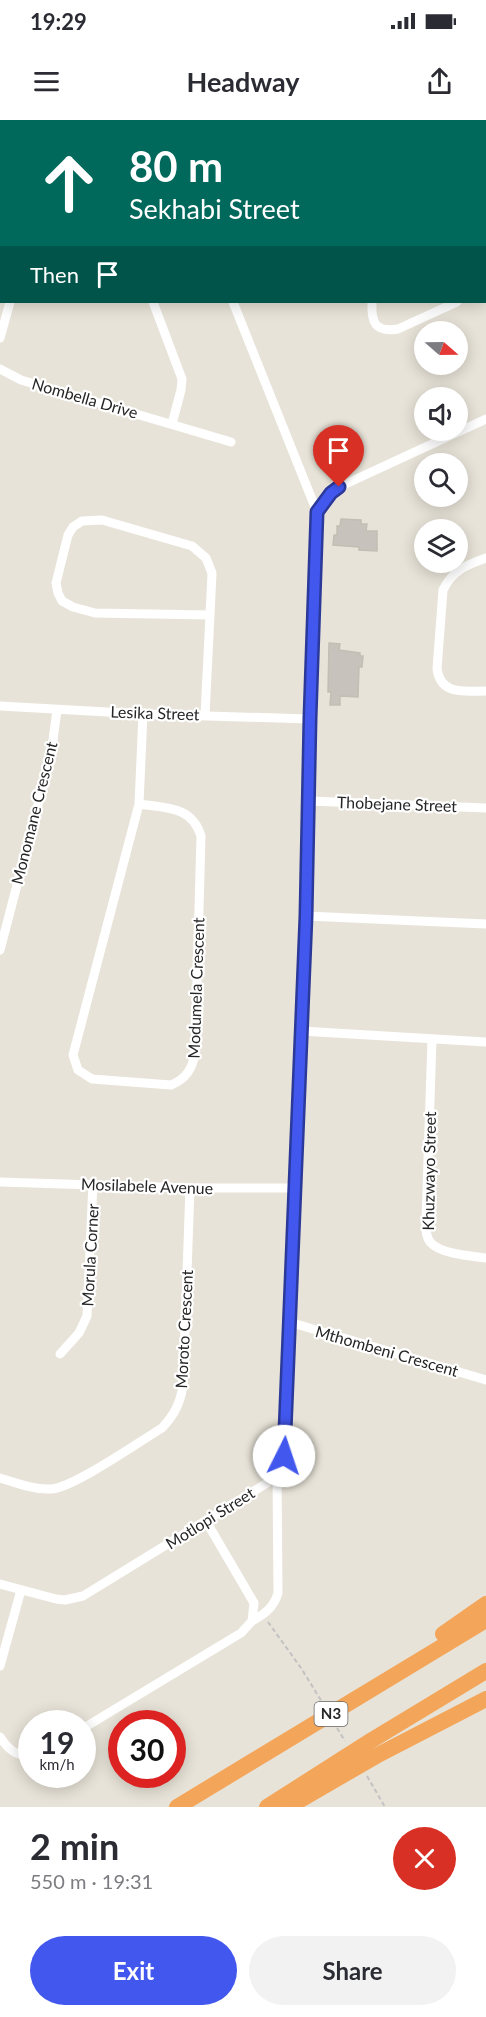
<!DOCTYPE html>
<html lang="en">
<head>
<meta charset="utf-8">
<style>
  body { margin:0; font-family:Lato,sans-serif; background:#f2f2f3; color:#2b2b33; height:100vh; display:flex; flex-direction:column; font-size:22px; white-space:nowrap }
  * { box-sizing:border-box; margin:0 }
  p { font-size:20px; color:#7c7c81 }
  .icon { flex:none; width:33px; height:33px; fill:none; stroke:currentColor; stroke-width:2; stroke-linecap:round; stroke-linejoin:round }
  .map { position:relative; height:1687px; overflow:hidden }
  .side { display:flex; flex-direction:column; background:#fff; flex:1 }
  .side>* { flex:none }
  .top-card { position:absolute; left:0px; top:0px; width:486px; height:183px; box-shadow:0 3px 15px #0003; background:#00695c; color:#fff; overflow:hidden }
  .needle { width:39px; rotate:110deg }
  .fabs { position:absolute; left:414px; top:201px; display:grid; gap:12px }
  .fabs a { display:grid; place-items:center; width:54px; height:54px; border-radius:50%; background:#fff; box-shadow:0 3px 15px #0003; font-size:30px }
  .speed { position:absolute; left:18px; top:1590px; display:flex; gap:12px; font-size:30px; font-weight:700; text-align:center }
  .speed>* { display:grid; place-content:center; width:78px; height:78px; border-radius:50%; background:#fff; box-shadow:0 3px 15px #0003; line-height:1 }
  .speed small { font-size:15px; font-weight:400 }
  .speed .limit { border:9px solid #d22; background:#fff; color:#111 }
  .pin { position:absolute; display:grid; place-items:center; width:51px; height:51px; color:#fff; margin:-62px -26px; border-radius:50% 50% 50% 0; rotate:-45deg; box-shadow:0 0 6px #0007 }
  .pin .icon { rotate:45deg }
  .me { position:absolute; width:66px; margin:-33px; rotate:4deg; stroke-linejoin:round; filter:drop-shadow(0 0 4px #0008) }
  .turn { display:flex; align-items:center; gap:21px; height:126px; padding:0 30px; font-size:27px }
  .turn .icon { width:78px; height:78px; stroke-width:2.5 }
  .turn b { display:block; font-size:42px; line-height:51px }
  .then { display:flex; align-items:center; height:57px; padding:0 30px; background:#0003; gap:12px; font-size:22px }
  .round { display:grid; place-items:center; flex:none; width:63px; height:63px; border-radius:32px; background:#f2f2f3 }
  .head { display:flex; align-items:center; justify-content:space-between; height:102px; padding:0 30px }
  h1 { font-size:36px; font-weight:700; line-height:45px }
  .button { display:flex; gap:12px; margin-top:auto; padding:12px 30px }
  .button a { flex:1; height:69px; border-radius:36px; background:#4157ed; color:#fff; font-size:24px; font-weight:700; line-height:69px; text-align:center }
  .button a+a { background:#f2f2f3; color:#2b2b33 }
  .status { display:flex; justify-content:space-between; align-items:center; height:42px; padding:0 30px; background:#fff; direction:ltr }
  .status svg { height:16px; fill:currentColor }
  header { display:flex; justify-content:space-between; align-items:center; height:78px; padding:0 30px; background:#fff; font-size:27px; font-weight:700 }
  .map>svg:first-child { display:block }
  .medical { fill:#efd6d6 }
  .building { fill:#c7c2bb; stroke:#c3beb3; stroke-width:1.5 }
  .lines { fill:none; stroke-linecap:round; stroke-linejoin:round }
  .path { stroke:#c2c2c2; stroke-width:2; stroke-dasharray:4.5 3; stroke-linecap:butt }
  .street { stroke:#fff; stroke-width:9 }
  .highway { stroke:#f3a559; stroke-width:16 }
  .route-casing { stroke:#2a399a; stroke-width:15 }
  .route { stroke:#4157ed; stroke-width:10 }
  .labels { text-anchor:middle; stroke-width:4.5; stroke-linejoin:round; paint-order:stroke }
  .shield { fill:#fff; stroke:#676767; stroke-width:1.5 }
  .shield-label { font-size:15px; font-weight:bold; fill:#262626 }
  .street-label { font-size:16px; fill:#262626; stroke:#fff }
</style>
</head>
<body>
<div class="status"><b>19:29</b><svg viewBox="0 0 49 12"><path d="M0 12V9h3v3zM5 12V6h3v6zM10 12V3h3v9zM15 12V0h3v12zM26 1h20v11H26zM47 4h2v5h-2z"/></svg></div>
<header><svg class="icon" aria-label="menu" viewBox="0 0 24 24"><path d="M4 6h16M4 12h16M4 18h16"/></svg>Headway<svg class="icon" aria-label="share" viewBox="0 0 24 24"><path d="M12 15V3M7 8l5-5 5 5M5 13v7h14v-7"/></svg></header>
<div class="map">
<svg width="486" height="1687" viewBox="0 0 486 1687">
  <rect width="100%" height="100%" fill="#e8e3d8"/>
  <polygon class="medical" points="225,0 315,0 315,2 225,1"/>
  <g class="building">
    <polygon points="341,399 361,400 361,404 367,404 366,411 377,411 377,431 359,430 359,427 333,425 334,415 337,415 337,406 340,406"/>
    <polygon points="329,523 340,524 339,530 360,533 360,536 363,536 362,547 359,547 358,577 340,576 340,585 330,585 331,572 328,572"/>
  </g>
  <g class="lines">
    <g class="path">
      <polyline points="268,1502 301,1548 322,1582"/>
      <polyline points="337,1608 345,1621"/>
      <polyline points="367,1656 385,1687"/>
    </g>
    <g class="street">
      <polyline points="86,0 86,2"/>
      <polyline points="166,0 167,2"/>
      <polyline points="448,0 449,2"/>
      <polyline points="378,2 378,0"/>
      <polyline points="484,101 486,106"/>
      <polyline points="484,169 486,168"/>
      <polyline points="153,182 182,259 181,270 172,304"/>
      <polyline points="233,182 317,392"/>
      <path d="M372 182C371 202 375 213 398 209L457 182"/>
      <polyline points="0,218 10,182"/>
      <polyline points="0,249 21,260 231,322"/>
      <path d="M486 438C466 445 452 451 443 470L437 549C441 576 465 571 486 571"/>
      <polyline points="0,586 143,594 310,599"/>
      <polyline points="205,595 210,495 212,453 206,438 192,426 102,400 82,401 73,407 68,415 56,463 58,473 62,481 73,487 95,493 210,495"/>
      <polyline points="309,681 486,688"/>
      <path d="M139 684C166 688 192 686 201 716L195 934C192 949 186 959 171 965L92 959 78 950 73 935 139 684 143 594"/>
      <polyline points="306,796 486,804"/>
      <polyline points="0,830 51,635 57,590"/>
      <polyline points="301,911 486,922"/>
      <path d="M432 920 426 1100C426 1108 425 1116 431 1123 441 1134 471 1136 486 1138"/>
      <polyline points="0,1062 190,1068 294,1068"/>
      <polyline points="289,1202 486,1260"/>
      <polyline points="60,1234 79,1213 87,1196 93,1063"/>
      <path d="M0 1358C16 1363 34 1370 51 1369 73 1368 139 1322 162 1308 174 1295 180 1284 183 1266L190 1068"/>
      <path d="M0 1464 56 1479 65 1480 83 1476 267 1363C278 1351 283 1342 285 1326L306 796 310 599 318 401 317 392 331 373 339 367 486 299"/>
      <path d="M252 1501C265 1494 274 1487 278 1473L277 1353"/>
      <polyline points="0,1546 21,1470"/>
      <polyline points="82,1609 241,1513 252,1501 254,1483 206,1401"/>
      <path d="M0 1617C8 1629 16 1637 32 1635"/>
    </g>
    <g class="highway">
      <polyline points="443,1514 486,1484"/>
      <polyline points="177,1687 486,1500"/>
      <polyline points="267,1687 372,1620 486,1551"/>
      <polyline points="288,1687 376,1636 486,1579"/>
    </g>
  </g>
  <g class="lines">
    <g class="route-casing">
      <polyline id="route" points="284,1336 306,796 310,598 317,392 331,373 339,367"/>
    </g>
    <use href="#route" class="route"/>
  </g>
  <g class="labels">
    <rect class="shield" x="314.5" y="1582" width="33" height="24" rx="4.5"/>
    <g class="shield-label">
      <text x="331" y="1599">N3</text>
    </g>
    <g class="street-label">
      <text transform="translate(85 278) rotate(16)" y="6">Nombella Drive</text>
      <text transform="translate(155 593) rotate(2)" y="6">Lesika Street</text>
      <text transform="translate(397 684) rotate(2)" y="6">Thobejane Street</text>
      <text transform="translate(34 693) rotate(-76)" y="6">Monomane Crescent</text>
      <text transform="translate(196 868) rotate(-88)" y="6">Modumela Crescent</text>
      <text transform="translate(429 1051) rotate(-89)" y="6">Khuzwayo Street</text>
      <text transform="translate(147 1066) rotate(2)" y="6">Mosilabele Avenue</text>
      <text transform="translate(90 1135) rotate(-87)" y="6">Morula Corner</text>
      <text transform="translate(184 1209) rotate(-87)" y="6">Moroto Crescent</text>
      <text transform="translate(387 1231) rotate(16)" y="6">Mthombeni Crescent</text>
      <text transform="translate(210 1398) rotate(-32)" y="6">Motlopi Street</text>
    </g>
  </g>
</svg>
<div class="fabs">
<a><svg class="needle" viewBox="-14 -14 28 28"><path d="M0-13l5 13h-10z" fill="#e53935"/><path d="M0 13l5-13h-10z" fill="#7c7c81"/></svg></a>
<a><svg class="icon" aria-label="sound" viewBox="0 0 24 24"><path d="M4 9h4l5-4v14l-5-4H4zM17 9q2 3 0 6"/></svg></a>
<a><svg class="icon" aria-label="search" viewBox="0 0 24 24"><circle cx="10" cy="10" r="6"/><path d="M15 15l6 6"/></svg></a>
<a><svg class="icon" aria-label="layers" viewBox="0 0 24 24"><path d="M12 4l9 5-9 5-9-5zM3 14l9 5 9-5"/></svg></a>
</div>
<div class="speed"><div>19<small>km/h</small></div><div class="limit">30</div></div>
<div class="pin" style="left:339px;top:367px;background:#d93025"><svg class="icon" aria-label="arrive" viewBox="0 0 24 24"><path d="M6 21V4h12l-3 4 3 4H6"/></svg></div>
<svg class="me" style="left:284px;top:1336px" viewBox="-20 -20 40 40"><circle r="19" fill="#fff"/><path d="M0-13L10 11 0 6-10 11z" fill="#4157ed"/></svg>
<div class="top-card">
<div class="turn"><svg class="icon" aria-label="ahead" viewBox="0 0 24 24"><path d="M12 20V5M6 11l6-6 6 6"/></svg><div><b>80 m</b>Sekhabi Street</div></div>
<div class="then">Then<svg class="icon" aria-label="arrive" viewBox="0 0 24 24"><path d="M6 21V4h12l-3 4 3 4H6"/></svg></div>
</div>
</div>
<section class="side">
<div class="head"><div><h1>2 min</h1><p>550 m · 19:31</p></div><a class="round" style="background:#d93025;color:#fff"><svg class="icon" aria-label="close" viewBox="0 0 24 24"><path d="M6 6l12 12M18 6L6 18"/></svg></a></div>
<div class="button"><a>Exit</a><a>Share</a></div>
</section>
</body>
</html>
